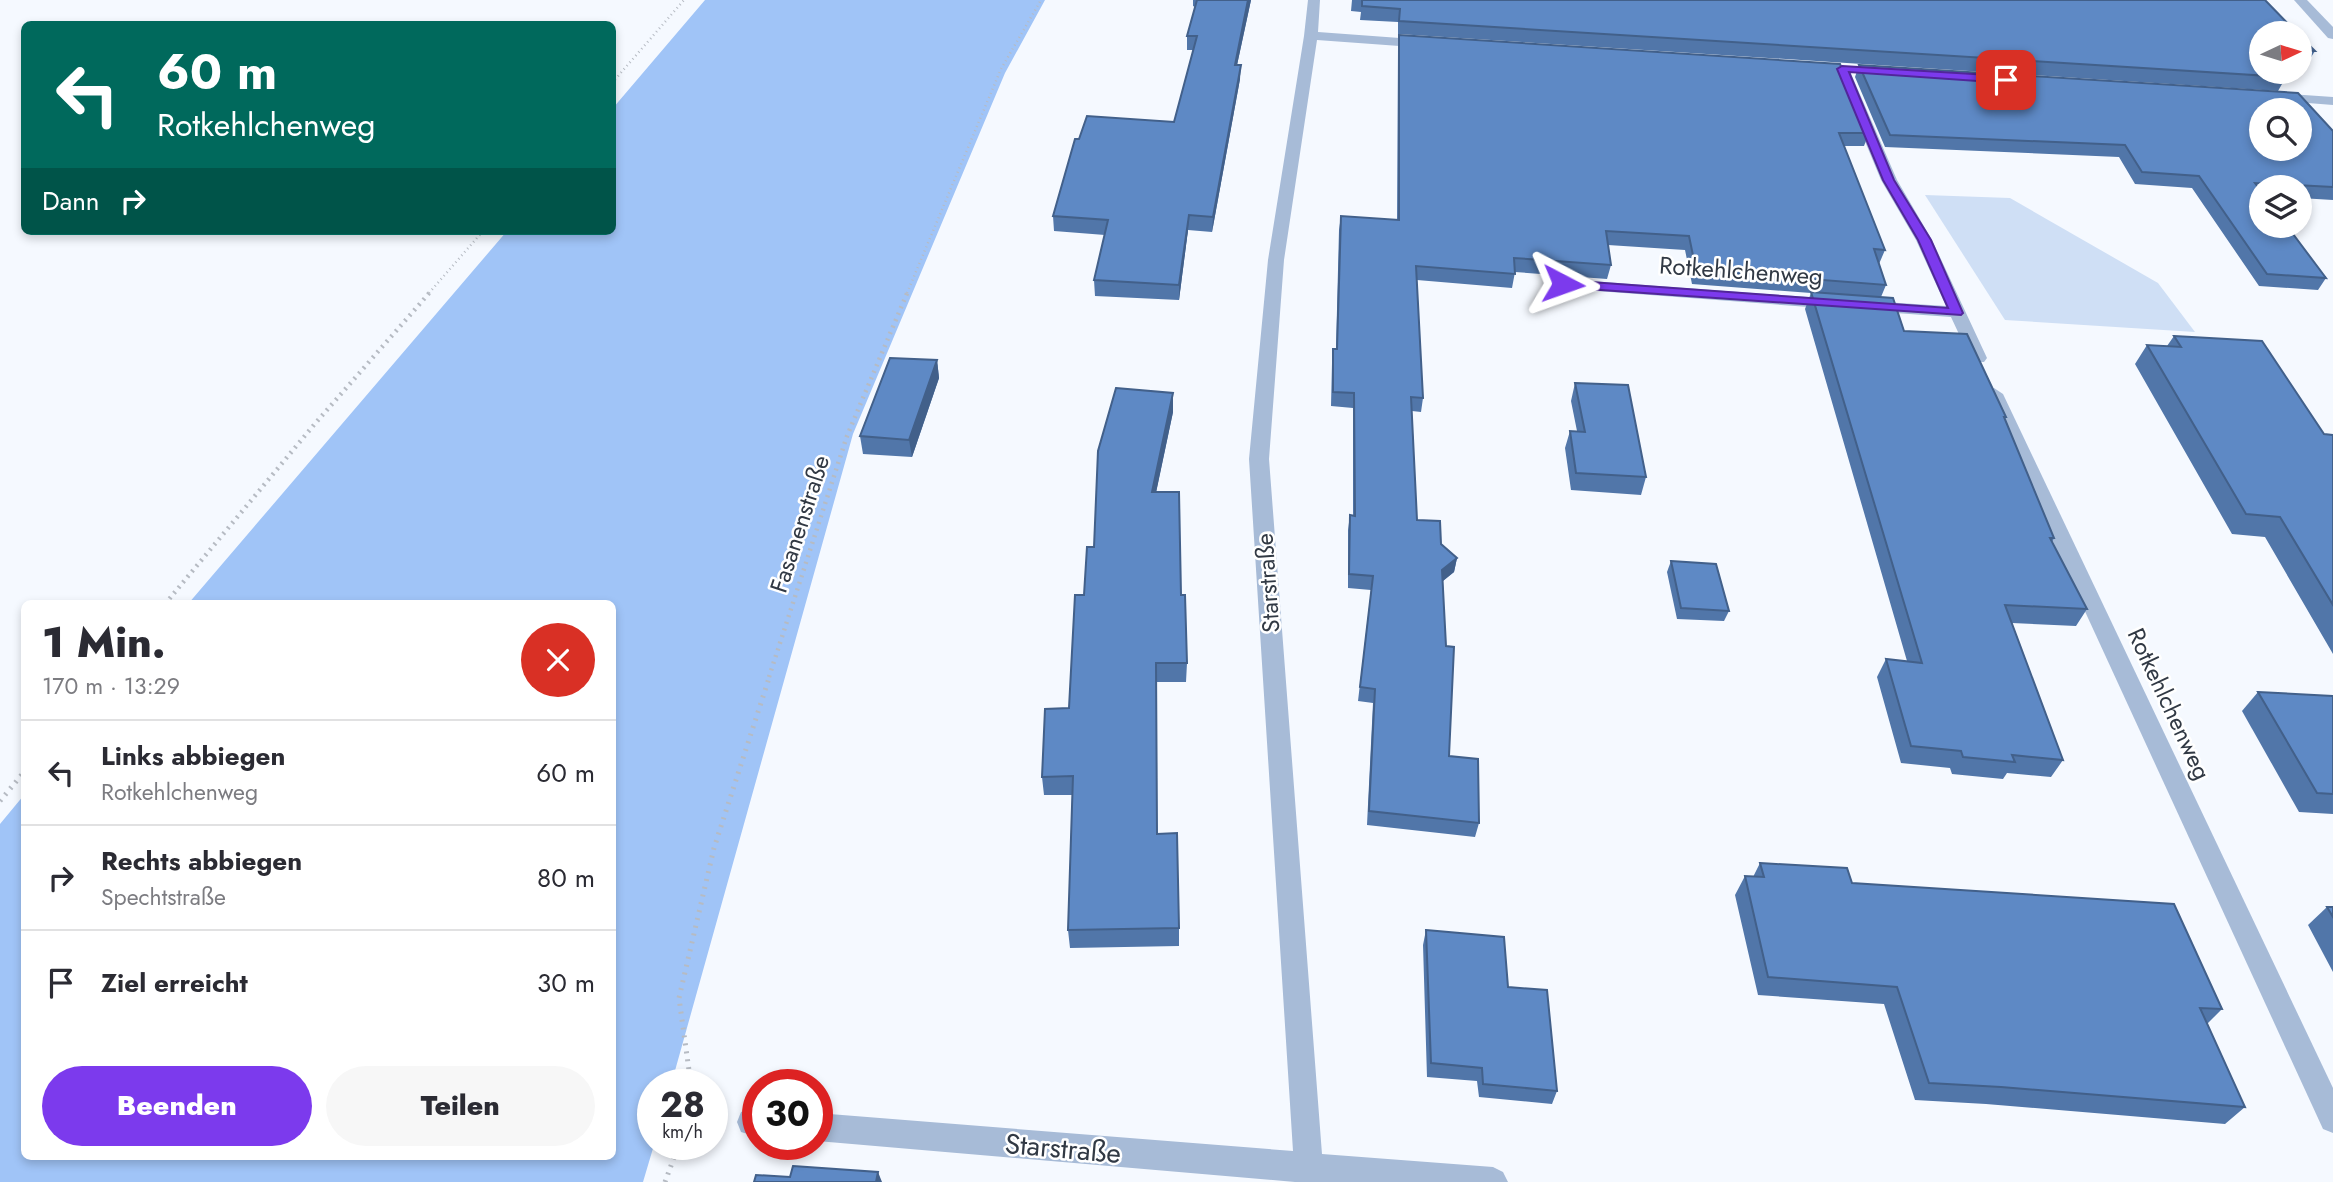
<!DOCTYPE html>
<html lang="de">
<head>
<meta charset="utf-8">
<style>
  body { margin:0; font-family:Jost,sans-serif; background:#f7f7f7; color:#2b2b33; height:100vh; display:flex; flex-direction:column; font-size:26px; white-space:nowrap }
  * { box-sizing:border-box; margin:0 }
  p { font-size:23px; color:#7c7c81 }
  .icon { flex:none; width:38px; height:38px; fill:none; stroke:currentColor; stroke-width:2; stroke-linecap:round; stroke-linejoin:round }
  .map { position:relative; flex:1; overflow:hidden }
  .drawer { position:absolute; left:21px; top:600px; width:595px; height:560px; display:flex; flex-direction:column; background:#fff; border-radius:10px; box-shadow:0 4px 10px #0003 }
  .drawer>* { flex:none }
  .top-card { position:absolute; left:21px; top:21px; width:595px; height:214px; border-radius:10px; box-shadow:0 4px 10px #0003; background:#00695c; color:#fff; overflow:hidden }
  .needle { width:46px; rotate:86deg }
  .fabs { position:absolute; left:2249px; top:21px; display:grid; gap:14px }
  .fabs a { display:grid; place-items:center; width:63px; height:63px; border-radius:50%; background:#fff; box-shadow:0 4px 10px #0003; font-size:35px }
  .speed { position:absolute; left:637px; top:1069px; display:flex; gap:14px; font-size:35px; font-weight:700; text-align:center }
  .speed>* { display:grid; place-content:center; width:91px; height:91px; border-radius:50%; background:#fff; box-shadow:0 4px 10px #0003; line-height:1 }
  .speed small { font-size:18px; font-weight:400 }
  .speed .limit { border:10px solid #d22; background:#fff; color:#111 }
  .pin { position:absolute; display:grid; place-items:center; width:60px; height:60px; color:#fff; margin:-30px; border-radius:14px; box-shadow:0 4px 10px #0006 }
  .me { position:absolute; width:77px; margin:-38px; rotate:94deg; stroke-linejoin:round; filter:drop-shadow(0 0 5px #0008) }
  .turn { display:flex; align-items:center; gap:24px; height:147px; padding:0 21px; font-size:32px }
  .turn .icon { width:91px; height:91px; stroke-width:2.5 }
  .turn b { display:block; font-size:49px; line-height:60px }
  .then { display:flex; align-items:center; height:66px; padding:0 21px; background:#0003; gap:14px; font-size:26px }
  .round { display:grid; place-items:center; flex:none; width:74px; height:74px; border-radius:37px; background:#f7f7f7 }
  .summary { display:flex; align-items:center; justify-content:space-between; height:119px; padding:0 21px }
  h1 { font-size:42px; font-weight:800; line-height:52px }
  .primary-button { display:flex; gap:14px; margin-top:auto; padding:14px 21px }
  .primary-button a { flex:1; height:80px; border-radius:42px; background:#7c3aed; color:#fff; font-size:28px; font-weight:800; line-height:80px; text-align:center }
  .primary-button a+a { background:#f7f7f7; color:#2b2b33 }
  ul { padding:0; list-style:none }
  li { display:flex; align-items:center; gap:21px; height:105px; padding:0 21px; border-top:2px solid #e1e1e2 }
  li div { flex:1 }
  li b { display:block; font-size:26px }
  li em { font-style:normal }
  .map>svg:first-child { display:block }
  .green { fill:#cfdff5 }
  .forest { fill:#a0c4f7 }
  .lines { fill:none; stroke-linecap:round; stroke-linejoin:round }
  .path-far2 { stroke:#b6bbc3; stroke-width:2.5; stroke-dasharray:1 3.5; stroke-linecap:butt }
  .path-far1 { stroke:#b6bbc3; stroke-width:4.5; stroke-dasharray:2 5; stroke-linecap:butt }
  .path { stroke:#b6bbc3; stroke-width:5; stroke-dasharray:2 6; stroke-linecap:butt }
  .street { fill:#a7bbd7; fill-rule:evenodd }
  .wall { fill:#5176a9 }
  .shaded-wall { fill:#42608a }
  .building { fill:#5e89c5; stroke:#42608a; stroke-width:2; fill-rule:evenodd }
  .route { fill:#7c3aed; stroke:#51269a; stroke-width:2 }
  .labels { text-anchor:middle; stroke-width:5; stroke-linejoin:round; paint-order:stroke }
  .street-label { font-size:24px; fill:#313944; stroke:#fff }
  .near-street-label { font-size:28px; fill:#313944; stroke:#fff }
</style>
</head>
<body>
<div class="map">
<svg width="2333" height="1182" viewBox="0 0 2333 1182">
  <rect width="100%" height="100%" fill="#f5f9ff"/>
  <polygon class="green" points="1925,195 2010,198 2158,283 2195,332 2005,320"/>
  <polygon class="forest" points="705,0 1045,0 1005,73 853,434 671,1085 653,1085 654,1145 643,1182 0,1182 0,824 24,795 24,1157 612,1157 612,604 188,604 507,231 612,231 613,108"/>
  <g class="lines">
    <g class="path-far2">
      <polyline points="612,83 684,0"/>
      <polyline points="429,293 483,231"/>
      <polyline points="907,293 1001,69 1041,0"/>
    </g>
    <g class="path-far1">
      <polyline points="165,604 313,426 431,291"/>
      <polyline points="769,677 847,436 908,291"/>
    </g>
    <g class="path">
      <polyline points="0,801 24,772"/>
      <polyline points="691,1085 679,998 714,848 770,675"/>
      <polyline points="665,1182 679,1144"/>
    </g>
    <g class="street">
      <polygon points="1308,0 1320,0 1318,32 1427,40 1434,44 1427,48 1317,40 1284,260 1269,459 1322,1154 1493,1167 1503,1172 1508,1182 1295,1182 817,1141 817,1113 1293,1151 1249,459 1268,260 1304,36"/>
      <polygon points="2294,0 2307,0 2333,27 2333,39 2328,38"/>
      <polygon points="1842,65 1849,69 1897,180 1932,240 1987,358 1984,362 1972,362 1951,317 1868,311 1859,306 1868,301 1946,306 1916,240 1881,180 1835,69"/>
      <polygon points="2277,93 2333,97 2333,105 2272,100 2270,97"/>
      <polygon points="1563,279 1836,299 1845,304 1836,309 1557,288 1555,284"/>
      <polygon points="1994,388 2003,394 2333,1088 2333,1133 2323,1129 1985,394"/>
      <polygon points="751,1108 758,1109 758,1137 741,1132 737,1122 741,1112"/>
    </g>
  </g>
  <g class="wall">
    <polygon points="1193,0 1251,0 1237,65 1240,79 1212,232 1188,230 1179,300 1095,296 1094,280 1105,235 1054,231 1053,216 1079,139 1174,122 1193,50 1187,50 1187,36 1195,7 1193,6"/>
    <polygon points="1352,0 2265,0 2261,33 2261,72 2286,77 2278,91 1398,34 1398,22 1360,20 1361,12 1351,11"/>
    <polygon points="1399,35 1869,133 1864,146 1844,146 1885,250 1879,264 1886,285 1881,297 1904,331 2006,417 2005,419 2054,538 2052,542 2087,609 2076,626 2012,623 2063,760 2051,777 2007,773 2003,779 1952,774 1950,768 1901,763 1877,677 1886,659 1907,661 1805,309 1811,293 1692,284 1685,250 1608,245 1611,265 1607,279 1515,272 1512,288 1417,280 1423,398 1421,412 1412,411 1417,520 1441,544 1457,558 1454,572 1443,581 1449,756 1479,823 1475,837 1367,825 1373,703 1358,701 1371,590 1348,588 1348,530 1350,515 1353,516 1353,408 1331,406 1332,363 1333,349 1336,349 1339,230 1341,216 1397,220 1398,48"/>
    <polygon points="2300,36 2315,51 2306,65 2300,65"/>
    <polygon points="1859,65 2333,131 2333,200 2300,198 2300,187 2261,187 2261,226 2326,278 2318,290 2259,286 2192,188 2135,184 2119,157 1885,147 1855,77"/>
    <polygon points="2174,336 2324,434 2333,435 2333,654 2265,537 2232,534 2135,364 2147,345 2167,346"/>
    <polygon points="937,360 939,378 912,457 863,454 860,436"/>
    <polygon points="1575,383 1646,477 1641,495 1571,490 1565,448 1570,431 1577,431 1571,401"/>
    <polygon points="1173,393 1173,412 1156,492 1181,595 1187,663 1186,682 1156,682 1157,834 1179,928 1179,946 1070,948 1068,930 1072,795 1044,795 1042,777 1069,708 1084,595 1094,547"/>
    <polygon points="1671,561 1729,611 1724,621 1677,619 1667,572"/>
    <polygon points="2258,692 2333,696 2333,814 2299,812 2242,711"/>
    <polygon points="1760,863 1852,883 2222,1009 2207,1024 2245,1107 2225,1124 1986,1104 1915,1100 1884,1004 1758,995 1735,895 1745,876 1753,877"/>
    <polygon points="2327,907 2333,907 2333,972 2308,925"/>
    <polygon points="1426,930 1508,987 1557,1091 1552,1104 1479,1097 1477,1081 1427,1077 1423,945"/>
  </g>
  <g class="shaded-wall">
    <polygon points="1248,0 1251,0 1234,79 1235,65"/>
    <polygon points="1241,65 1240,79 1212,232 1213,217"/>
    <polygon points="1189,215 1188,230 1179,300 1179,285"/>
    <polygon points="937,360 939,378 912,457 909,440"/>
    <polygon points="1173,393 1173,412 1152,512 1152,492"/>
    <polygon points="1457,558 1454,572 1439,584 1442,570"/>
    <polygon points="878,1172 882,1182 876,1182"/>
  </g>
  <g class="building">
    <polygon points="1197,0 1248,0 1235,65 1241,65 1213,217 1189,215 1179,285 1094,280 1108,220 1053,216 1075,139 1079,139 1087,116 1174,122 1197,36 1187,36"/>
    <polygon points="1362,0 2265,0 2297,33 2261,33 2261,72 2282,72 2286,77 1399,21 1400,9 1362,6"/>
    <polygon points="1399,35 1840,64 1869,133 1839,133 1885,250 1874,249 1886,285 1696,270 1689,236 1606,231 1611,265 1514,258 1515,274 1416,266 1423,398 1411,397 1417,520 1440,521 1441,544 1457,558 1442,570 1446,646 1454,647 1449,756 1478,759 1479,823 1369,811 1375,689 1360,687 1373,576 1349,574 1350,515 1355,516 1354,393 1333,392 1333,349 1337,349 1341,216 1399,220"/>
    <polygon points="2300,36 2315,51 2300,51"/>
    <path d="M1859 65 2298 93 2333 131V187L2255 183 2261 191V226H2287L2326 278 2267 274 2199 176 2142 172 2125 145 1890 135ZM2261 110H2300V149H2261Z"/>
    <polygon points="1811,292 1893,298 1904,331 1967,334 2006,417 2004,417 2054,538 2050,538 2087,609 2005,605 2063,760 2012,755 2015,762 1963,757 1961,751 1911,746 1886,659 1922,663"/>
    <polygon points="2174,336 2262,341 2324,434 2333,435 2333,605 2280,517 2246,514 2147,345 2181,347"/>
    <polygon points="890,358 937,360 909,440 860,436"/>
    <polygon points="1575,383 1628,385 1646,477 1576,473 1570,431 1585,432"/>
    <polygon points="1116,388 1173,393 1152,492 1179,492 1181,595 1185,595 1187,663 1156,663 1157,834 1177,833 1179,928 1068,930 1073,776 1042,777 1045,709 1069,708 1075,595 1084,595 1087,547 1094,547 1098,451"/>
    <polygon points="1671,561 1716,564 1729,611 1681,608"/>
    <polygon points="2258,692 2333,696 2333,794 2317,793"/>
    <polygon points="1760,863 1847,868 1852,883 2174,904 2222,1009 2200,1008 2245,1107 2001,1087 1929,1083 1897,987 1768,977 1745,876 1764,877"/>
    <polygon points="2327,907 2333,907 2333,917"/>
    <polygon points="1426,930 1504,937 1508,987 1547,990 1557,1091 1483,1084 1482,1068 1431,1063"/>
    <polygon points="793,1166 878,1172 876,1182 754,1182 756,1175 790,1177"/>
  </g>
  <polygon class="route" points="1842,66 2006,76 2011,80 2006,83 1849,72 1894,180 1931,240 1963,313 1961,315 1558,287 1556,284 1563,280 1948,308 1918,240 1883,180 1837,69"/>
  <g class="labels">
    <g class="street-label">
      <text transform="translate(1741 271) rotate(4)" y="8">Rotkehlchenweg</text>
      <text transform="translate(800 524) rotate(-72)" y="8">Fasanenstraße</text>
      <text transform="translate(1268 583) rotate(-94)" y="8">Starstraße</text>
      <text transform="translate(2169 704) rotate(65)" y="8">Rotkehlchenweg</text>
    </g>
    <g class="near-street-label">
      <text transform="translate(1063 1148) rotate(5)" y="10">Starstraße</text>
    </g>
  </g>
</svg>
<div class="fabs">
<a><svg class="needle" viewBox="-14 -14 28 28"><path d="M0-13l5 13h-10z" fill="#e53935"/><path d="M0 13l5-13h-10z" fill="#7c7c81"/></svg></a>
<a><svg class="icon" aria-label="search" viewBox="0 0 24 24"><circle cx="10" cy="10" r="6"/><path d="M15 15l6 6"/></svg></a>
<a><svg class="icon" aria-label="layers" viewBox="0 0 24 24"><path d="M12 4l9 5-9 5-9-5zM3 14l9 5 9-5"/></svg></a>
</div>
<div class="speed"><div>28<small>km/h</small></div><div class="limit">30</div></div>
<div class="pin" style="left:2006px;top:80px;background:#d93025"><svg class="icon" aria-label="arrive" viewBox="0 0 24 24"><path d="M6 21V4h12l-3 4 3 4H6"/></svg></div>
<svg class="me" style="left:1563px;top:284px" viewBox="-20 -20 40 40"><path d="M0-17L14 15 0 8-14 15z" fill="#7c3aed" stroke="#fff" stroke-width="4"/></svg>
<div class="top-card">
<div class="turn"><svg class="icon" aria-label="left" viewBox="0 0 24 24"><path d="M17 20v-9H6M10 6l-5 5 5 5"/></svg><div><b>60 m</b>Rotkehlchenweg</div></div>
<div class="then">Dann<svg class="icon" aria-label="right" viewBox="0 0 24 24"><path d="M7 20v-9h11M14 6l5 5-5 5"/></svg></div>
</div>
<section class="drawer">
<div class="summary"><div><h1>1 Min.</h1><p>170 m · 13:29</p></div><a class="round" style="background:#d93025;color:#fff"><svg class="icon" aria-label="close" viewBox="0 0 24 24"><path d="M6 6l12 12M18 6L6 18"/></svg></a></div>
<ul>
<li><svg class="icon" aria-label="left" viewBox="0 0 24 24"><path d="M17 20v-9H6M10 6l-5 5 5 5"/></svg><div><b>Links abbiegen</b><p>Rotkehlchenweg</p></div><em>60 m</em></li>
<li><svg class="icon" aria-label="right" viewBox="0 0 24 24"><path d="M7 20v-9h11M14 6l5 5-5 5"/></svg><div><b>Rechts abbiegen</b><p>Spechtstraße</p></div><em>80 m</em></li>
<li><svg class="icon" aria-label="arrive" viewBox="0 0 24 24"><path d="M6 21V4h12l-3 4 3 4H6"/></svg><div><b>Ziel erreicht</b></div><em>30 m</em></li>
</ul>
<div class="primary-button"><a>Beenden</a><a>Teilen</a></div>
</section>
</div>
</body>
</html>
